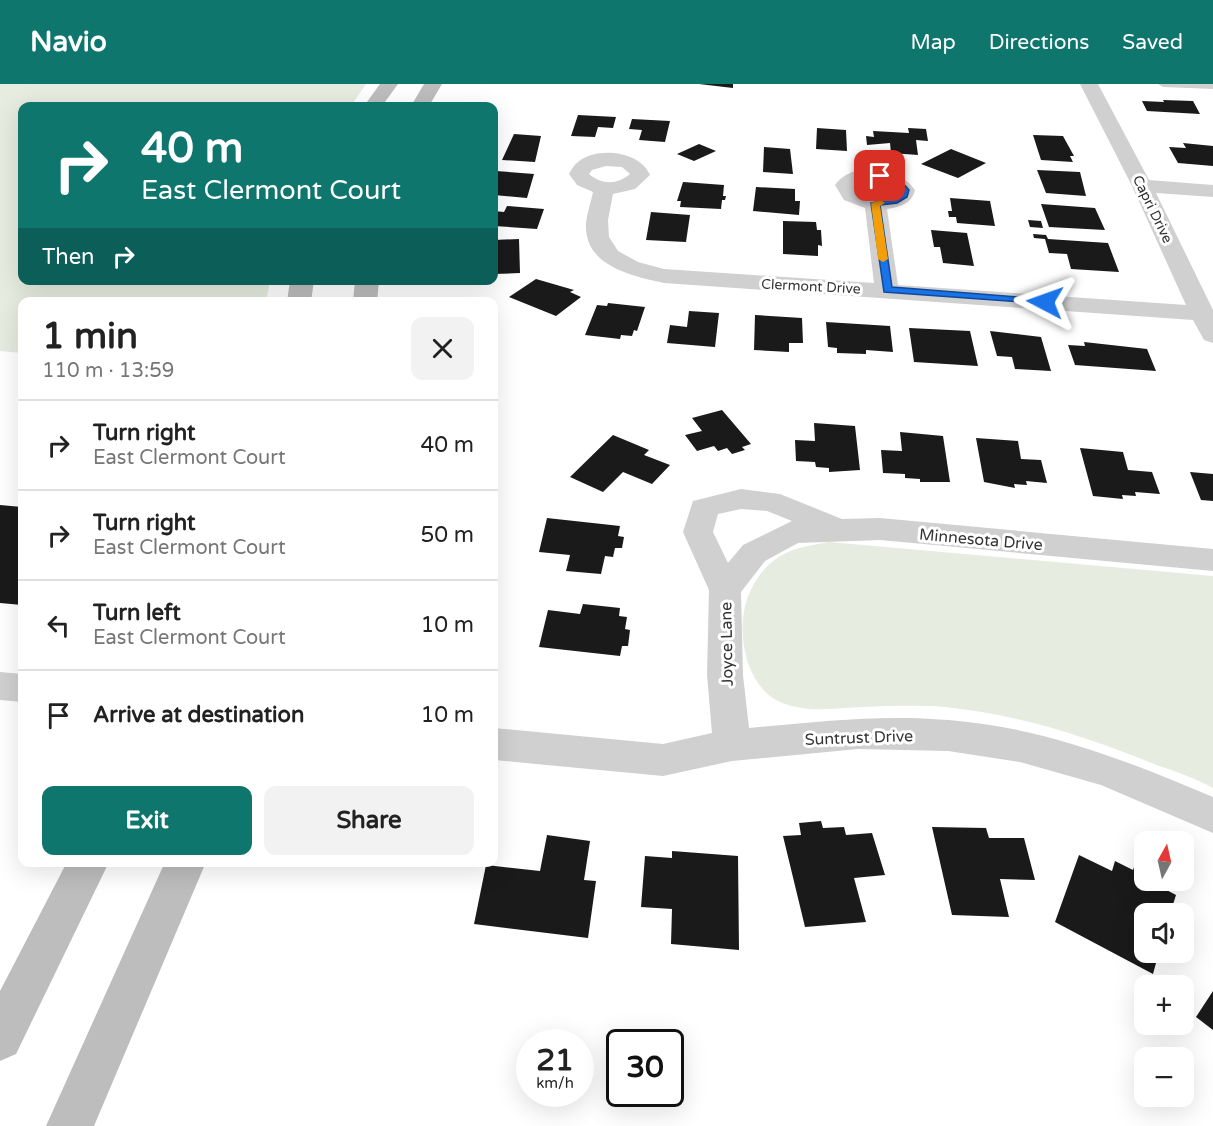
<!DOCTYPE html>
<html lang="en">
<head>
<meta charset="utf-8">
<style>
  body { margin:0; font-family:"Varela Round",sans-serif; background:#f2f2f2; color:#222; height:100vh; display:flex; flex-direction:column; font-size:22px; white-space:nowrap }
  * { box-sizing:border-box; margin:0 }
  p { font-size:20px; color:#767676 }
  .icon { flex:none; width:33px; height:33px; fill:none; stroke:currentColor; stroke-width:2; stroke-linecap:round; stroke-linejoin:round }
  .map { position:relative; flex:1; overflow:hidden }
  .drawer { position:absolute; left:18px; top:213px; width:480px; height:570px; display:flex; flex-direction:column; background:#fff; border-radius:12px; box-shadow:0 6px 24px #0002 }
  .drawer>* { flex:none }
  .guide { position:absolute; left:18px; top:18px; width:480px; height:183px; border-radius:12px; box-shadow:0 6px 24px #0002; background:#0f766e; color:#fff; overflow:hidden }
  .needle { width:39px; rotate:8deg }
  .controls { position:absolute; left:1134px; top:747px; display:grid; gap:12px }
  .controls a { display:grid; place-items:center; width:60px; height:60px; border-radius:12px; background:#fff; box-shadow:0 6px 24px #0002; font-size:30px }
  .speed { position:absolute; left:516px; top:945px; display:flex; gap:12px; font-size:30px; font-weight:700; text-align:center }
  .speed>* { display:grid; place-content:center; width:78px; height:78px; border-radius:50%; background:#fff; box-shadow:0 6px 24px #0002; line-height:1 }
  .speed small { font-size:15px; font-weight:400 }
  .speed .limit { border:3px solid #111; border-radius:9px; background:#fff; color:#111 }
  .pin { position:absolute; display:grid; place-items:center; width:51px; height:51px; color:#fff; margin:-26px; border-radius:12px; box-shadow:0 3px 9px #0006 }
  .me { position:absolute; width:66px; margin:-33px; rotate:274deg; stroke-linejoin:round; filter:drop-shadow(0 0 4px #0008) }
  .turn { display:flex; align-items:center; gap:21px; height:126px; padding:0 24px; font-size:27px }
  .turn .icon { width:78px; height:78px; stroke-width:2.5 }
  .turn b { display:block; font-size:42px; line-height:51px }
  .then { display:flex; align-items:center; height:57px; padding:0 24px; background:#0003; gap:12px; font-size:22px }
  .round { display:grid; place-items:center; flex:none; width:63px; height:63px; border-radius:12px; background:#f2f2f2 }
  .headline { display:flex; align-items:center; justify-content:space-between; height:102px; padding:0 24px }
  h1 { font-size:36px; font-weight:700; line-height:45px }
  .action { display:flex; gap:12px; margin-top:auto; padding:12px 24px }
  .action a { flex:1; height:69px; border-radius:12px; background:#0f766e; color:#fff; font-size:24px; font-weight:700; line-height:69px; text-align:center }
  .action a+a { background:#f2f2f2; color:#222 }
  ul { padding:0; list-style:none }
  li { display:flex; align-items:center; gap:18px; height:90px; padding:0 24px; border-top:2px solid #e0e0e0 }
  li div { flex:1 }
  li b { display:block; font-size:22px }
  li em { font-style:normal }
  header { display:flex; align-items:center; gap:36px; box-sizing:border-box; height:84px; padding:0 30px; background:#0f766e; color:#fff }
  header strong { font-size:28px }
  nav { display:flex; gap:33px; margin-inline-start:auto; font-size:21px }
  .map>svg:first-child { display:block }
  .green { fill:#e6ecdf }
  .building { fill:#1a1a1a }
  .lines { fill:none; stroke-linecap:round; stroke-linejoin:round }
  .lane { fill:#d0d0d0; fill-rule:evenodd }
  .street { fill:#d0d0d0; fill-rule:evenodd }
  .secondary { fill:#bdbdbd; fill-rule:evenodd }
  .route { fill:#1a73e8; stroke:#114b97; stroke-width:1.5 }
  .slow { fill:#f59e0b }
  .labels { text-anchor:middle; stroke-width:6; stroke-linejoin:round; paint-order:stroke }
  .far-street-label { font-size:14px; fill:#333; stroke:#fff }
  .street-label { font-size:16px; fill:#333; stroke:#fff }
</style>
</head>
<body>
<header>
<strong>Navio</strong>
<nav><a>Map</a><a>Directions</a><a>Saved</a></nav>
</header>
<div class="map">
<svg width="1213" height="1042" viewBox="0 0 1213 1042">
  <rect width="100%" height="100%" fill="#fff"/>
  <g class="green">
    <polygon points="0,0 366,0 351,22 22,22 22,196 270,197 266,217 22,218 22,269 0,267"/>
    <path d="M829 458 1213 492V704C1195 694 1174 687 1154 680 1087 653 1017 630 945 623 918 621 890 622 863 623 834 624 806 630 778 617 741 598 733 534 754 500 773 468 794 464 829 458Z"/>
  </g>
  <g class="building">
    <polygon points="699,0 733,0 733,4"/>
    <polygon points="1163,16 1193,17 1200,30 1147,27 1142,17 1164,18"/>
    <polygon points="578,31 616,33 613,44 598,43 595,53 571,52"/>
    <polygon points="632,35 670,37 665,58 639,56 642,46 629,45"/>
    <polygon points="817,44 846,46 847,67 816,65"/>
    <polygon points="908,44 926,45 928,57 916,56 918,71 891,69 890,59 867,61 866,52 874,53 873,47 909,49"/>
    <polygon points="514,50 541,52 535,78 502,76"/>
    <polygon points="1033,51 1063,52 1074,72 1070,72 1073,78 1041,76"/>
    <polygon points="1183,59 1213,62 1213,82 1178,79 1169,63 1186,64"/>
    <polygon points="699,60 716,67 694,77 677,70"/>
    <polygon points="764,63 790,65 793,90 763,88"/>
    <polygon points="951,65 986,79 958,94 921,80"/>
    <polygon points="1037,86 1080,88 1086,112 1046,109"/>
    <polygon points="496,87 534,90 527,114 494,111"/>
    <polygon points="683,98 724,101 723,112 726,112 725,116 722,116 721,125 680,123 681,117 677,117"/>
    <polygon points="756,103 795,105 795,117 800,117 799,131 753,127"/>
    <polygon points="950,114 990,117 995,142 957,139 956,133 949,133 948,127 952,127"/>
    <polygon points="1041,120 1095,124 1105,146 1049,143"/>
    <polygon points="507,122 544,125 537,145 494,142 494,127 504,128"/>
    <polygon points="651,128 690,131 686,158 646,156"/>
    <polygon points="1028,136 1041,137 1043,144 1030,143"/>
    <polygon points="783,137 816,138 817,146 821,146 822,162 818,161 818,172 783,170"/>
    <polygon points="931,146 967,149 974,182 943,179 940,163 934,163"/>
    <polygon points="1033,150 1046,151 1048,155 1108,159 1119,188 1071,185 1067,170 1049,169 1045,155 1034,154"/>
    <polygon points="519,155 520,189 494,190 494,156"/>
    <polygon points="536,195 574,206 570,208 581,213 556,232 509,213"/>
    <polygon points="608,219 645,223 637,247 634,246 632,252 621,251 620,255 585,251 597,221 607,222"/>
    <polygon points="689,227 719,229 715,263 667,259 670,241 687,243"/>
    <polygon points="755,231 802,234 803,259 789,259 789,268 754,266"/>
    <polygon points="826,238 890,242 893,268 866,266 866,270 837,269 837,264 828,263"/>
    <polygon points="909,244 970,247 978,282 914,278"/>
    <polygon points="990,247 1041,253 1051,287 1015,285 1012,273 997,272"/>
    <polygon points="1084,258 1147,265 1156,287 1075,281 1068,261 1085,262"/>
    <polygon points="722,326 751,360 742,363 745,366 732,370 727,364 718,367 714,362 697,367 685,351 702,347 692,334"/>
    <polygon points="814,339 855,342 860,386 829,388 829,384 816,383 815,378 796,377 795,356 815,357"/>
    <polygon points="900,348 943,352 950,398 920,398 920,395 905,394 905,390 883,389 881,366 902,367"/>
    <polygon points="613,351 649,366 644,371 670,381 652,400 623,388 603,408 570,393"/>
    <polygon points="976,354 1018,357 1021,375 1041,376 1047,399 1026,397 1027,401 1014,400 1015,404 984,398"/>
    <polygon points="1080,364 1123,368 1128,386 1152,388 1160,410 1135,408 1136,412 1122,411 1123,415 1093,412"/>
    <polygon points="1190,388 1213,390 1213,417 1201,416"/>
    <polygon points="0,421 22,423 22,521 0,519"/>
    <polygon points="547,434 620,442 618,452 624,453 622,464 615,464 613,473 605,472 601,490 566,487 570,471 539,468"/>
    <polygon points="583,520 620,524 619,532 627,533 625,545 630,546 628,562 622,562 620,572 539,563 548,526 580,530"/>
    <polygon points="821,737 823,744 844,743 846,751 872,749 885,791 854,794 866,838 805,843 783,752 801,751 799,739"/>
    <polygon points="932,743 986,744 989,754 1024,754 1035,796 1000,795 1009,833 952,831"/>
    <polygon points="547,751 590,757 584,796 596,797 588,854 474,840 486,781 540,787"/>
    <polygon points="672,767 738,772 739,866 671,860 672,825 641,823 645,772 672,774"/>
    <polygon points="1079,771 1112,787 1115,777 1133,786 1135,780 1144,784 1144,796 1158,796 1157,801 1176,811 1170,830 1144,830 1144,868 1159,868 1153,890 1055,838"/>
    <polygon points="1213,907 1213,946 1196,933"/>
  </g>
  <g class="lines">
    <polygon class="lane" points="1158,0 1213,0 1213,5 1163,3"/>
    <g class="street">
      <path d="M1080 0H1098L1149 96 1213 101V113L1156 109 1213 226V259L1204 256 1193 236 664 199C632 192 584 182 586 140 587 129 591 118 593 108L577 101 569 90C571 86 574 81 578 78 597 62 640 67 650 91L635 105 613 110 608 136 609 153 618 167 638 178 664 185 874 199 865 124 844 116 835 101C852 76 900 83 915 106 912 120 899 123 887 125L898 201 1186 221 1132 102ZM606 82 622 83 630 90C617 101 602 101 589 90L592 86ZM870 97 890 102 894 108C882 117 867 113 856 104L860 99Z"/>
      <path d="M741 405 780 410 842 435 880 434 1213 465V487L880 456 798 459 765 477 741 508 743 591 749 644C815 638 882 630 948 636 1042 643 1128 677 1213 713V749L1101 701 1020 678 948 667 858 665 732 677 663 692 494 676V644L663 660 712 649 707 591 709 506 683 448 693 417ZM741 425 767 427 792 437 743 461 728 479 713 448 718 430Z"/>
      <polygon points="0,588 22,590 22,618 0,616"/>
    </g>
    <g class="secondary">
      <polygon points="380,0 398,0 382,22 364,22"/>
      <polygon points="424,0 442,0 429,22 411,22"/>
      <polygon points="290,196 314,196 311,218 287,218"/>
      <polygon points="355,196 379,196 377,218 353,218"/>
      <polygon points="67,778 109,778 16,970 0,977 0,907"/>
      <polygon points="165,778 206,778 94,1042 46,1042"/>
    </g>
  </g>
  <polygon class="route" points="880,89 900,96 909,106 907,113 897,119 880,121 892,203 1045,215 1050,218 1048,220 884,208 871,119 892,115 900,107 894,99 877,94"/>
  <polygon class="slow" points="881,116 885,119 880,122 888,175 883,178 878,175 871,119"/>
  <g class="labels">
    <g class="far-street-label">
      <text transform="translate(1153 125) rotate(64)" y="5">Capri Drive</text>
      <text transform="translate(811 202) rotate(3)" y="5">Clermont Drive</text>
    </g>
    <g class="street-label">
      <text transform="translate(981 455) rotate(5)" y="6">Minnesota Drive</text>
      <text transform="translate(726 560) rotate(-91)" y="6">Joyce Lane</text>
      <text transform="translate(859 653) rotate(-2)" y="6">Suntrust Drive</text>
    </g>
  </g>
</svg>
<div class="controls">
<a><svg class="needle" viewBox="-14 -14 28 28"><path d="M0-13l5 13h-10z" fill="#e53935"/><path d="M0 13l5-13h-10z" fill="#767676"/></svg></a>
<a><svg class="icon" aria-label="sound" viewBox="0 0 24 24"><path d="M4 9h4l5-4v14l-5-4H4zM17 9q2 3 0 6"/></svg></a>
<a>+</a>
<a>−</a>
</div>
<div class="speed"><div>21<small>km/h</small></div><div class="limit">30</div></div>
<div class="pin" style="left:880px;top:92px;background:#d93025"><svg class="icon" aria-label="arrive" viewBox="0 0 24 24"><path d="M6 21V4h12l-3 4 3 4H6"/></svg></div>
<svg class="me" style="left:1045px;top:218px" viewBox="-20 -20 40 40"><path d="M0-17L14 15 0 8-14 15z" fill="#1a73e8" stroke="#fff" stroke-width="4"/></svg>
<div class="guide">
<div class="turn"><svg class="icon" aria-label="right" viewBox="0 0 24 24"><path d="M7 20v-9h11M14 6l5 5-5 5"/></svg><div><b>40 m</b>East Clermont Court</div></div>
<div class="then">Then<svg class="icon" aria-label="right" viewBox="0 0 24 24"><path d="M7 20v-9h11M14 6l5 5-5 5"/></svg></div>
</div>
<section class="drawer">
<div class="headline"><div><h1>1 min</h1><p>110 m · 13:59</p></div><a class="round"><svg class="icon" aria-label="close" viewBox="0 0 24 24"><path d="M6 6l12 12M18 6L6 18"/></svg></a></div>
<ul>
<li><svg class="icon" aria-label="right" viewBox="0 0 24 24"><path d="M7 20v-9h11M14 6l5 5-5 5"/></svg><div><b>Turn right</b><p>East Clermont Court</p></div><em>40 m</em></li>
<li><svg class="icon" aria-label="right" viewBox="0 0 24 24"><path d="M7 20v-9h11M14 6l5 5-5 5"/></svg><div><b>Turn right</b><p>East Clermont Court</p></div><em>50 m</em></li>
<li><svg class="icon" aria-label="left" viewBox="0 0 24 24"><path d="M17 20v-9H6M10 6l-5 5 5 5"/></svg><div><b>Turn left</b><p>East Clermont Court</p></div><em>10 m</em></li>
<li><svg class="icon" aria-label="arrive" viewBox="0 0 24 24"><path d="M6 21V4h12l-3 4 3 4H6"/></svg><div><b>Arrive at destination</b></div><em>10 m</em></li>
</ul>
<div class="action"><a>Exit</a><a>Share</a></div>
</section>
</div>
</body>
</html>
